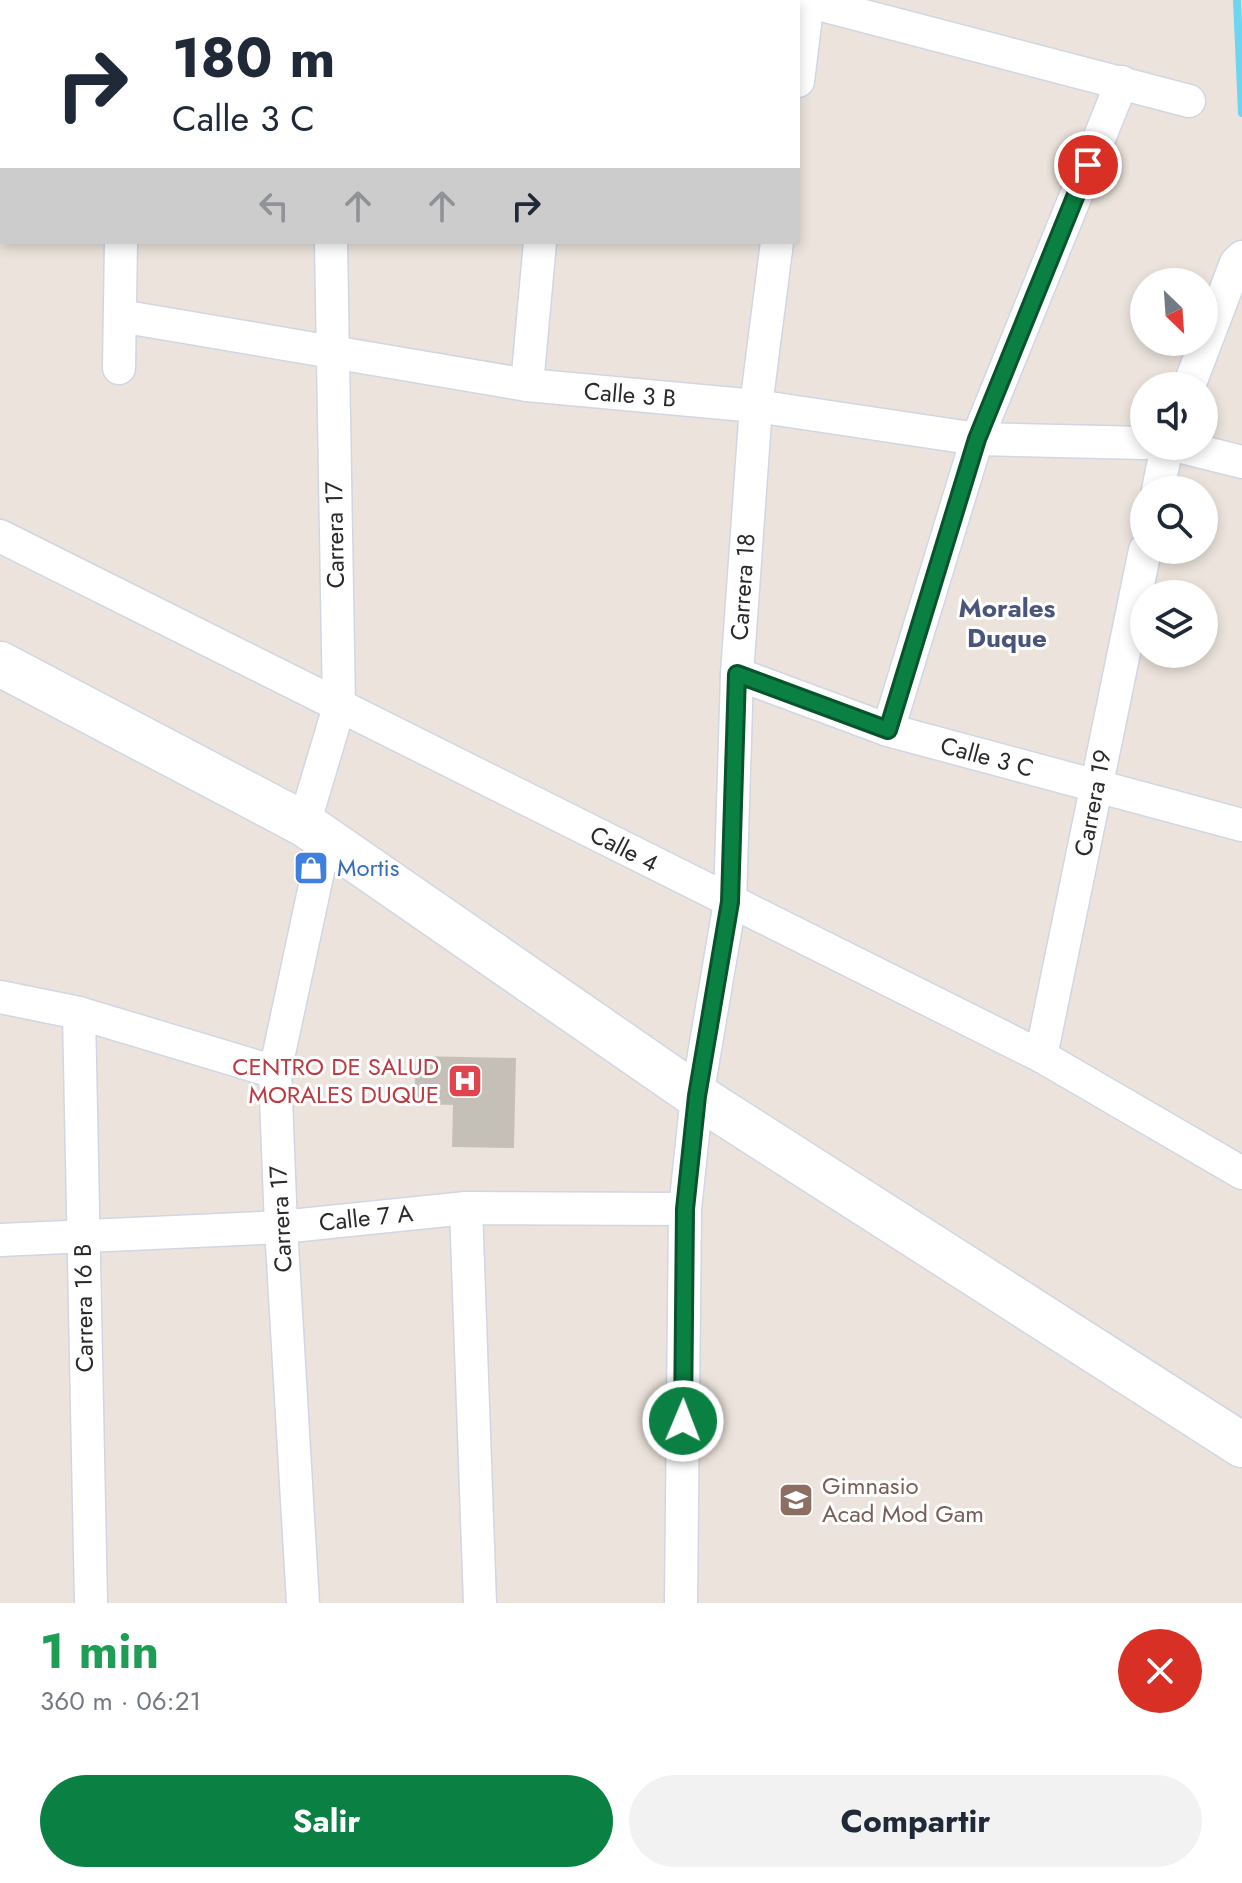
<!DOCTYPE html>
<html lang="es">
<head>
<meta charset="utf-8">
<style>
  body { margin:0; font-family:Jost,sans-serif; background:#f2f2f3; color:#1f2937; height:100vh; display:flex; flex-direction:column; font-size:30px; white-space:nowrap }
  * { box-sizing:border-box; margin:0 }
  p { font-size:26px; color:#747a83 }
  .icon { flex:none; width:44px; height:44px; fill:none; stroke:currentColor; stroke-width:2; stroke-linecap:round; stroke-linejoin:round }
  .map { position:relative; height:1603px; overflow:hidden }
  .side { display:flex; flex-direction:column; background:#fff; flex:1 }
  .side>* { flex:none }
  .banner { position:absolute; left:0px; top:0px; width:800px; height:244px; box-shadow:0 4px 12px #0003; background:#fff; color:#1f2937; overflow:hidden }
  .needle { width:52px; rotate:155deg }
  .fabs { position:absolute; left:1130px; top:268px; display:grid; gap:16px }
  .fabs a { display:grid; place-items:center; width:88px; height:88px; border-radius:50%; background:#fff; box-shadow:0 4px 12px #0003; font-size:40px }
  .pin { position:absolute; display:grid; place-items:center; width:68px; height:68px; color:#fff; margin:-34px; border:4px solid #fff; border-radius:50%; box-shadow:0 2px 8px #0007 }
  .me { position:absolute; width:88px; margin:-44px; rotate:1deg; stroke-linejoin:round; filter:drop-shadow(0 0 6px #0008) }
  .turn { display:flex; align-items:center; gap:28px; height:168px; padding:0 40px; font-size:36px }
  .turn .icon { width:104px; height:104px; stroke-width:2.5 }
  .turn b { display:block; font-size:56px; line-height:68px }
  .lanes { display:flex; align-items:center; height:76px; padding:0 40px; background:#0003; justify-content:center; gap:40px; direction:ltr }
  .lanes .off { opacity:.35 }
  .round { display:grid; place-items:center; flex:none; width:84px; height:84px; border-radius:42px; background:#f2f2f3 }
  .overview { display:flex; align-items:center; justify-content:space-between; height:136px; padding:0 40px }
  h1 { font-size:48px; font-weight:700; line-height:60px; color:#1e9e55 }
  .primary-button { display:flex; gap:16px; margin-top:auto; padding:16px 40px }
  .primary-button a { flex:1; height:92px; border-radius:48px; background:#0b8043; color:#fff; font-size:32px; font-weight:700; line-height:92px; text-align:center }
  .primary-button a+a { background:#f2f2f3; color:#1f2937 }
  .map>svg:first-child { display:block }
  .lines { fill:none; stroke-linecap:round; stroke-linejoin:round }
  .stream { stroke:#6dd5f0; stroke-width:8 }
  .building { fill:#c4bfb7; stroke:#c8c0b5; stroke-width:2 }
  .street-casing { stroke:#d1d6e3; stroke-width:35 }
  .secondary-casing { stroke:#d1d6e3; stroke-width:47 }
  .street { stroke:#fff; stroke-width:32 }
  .secondary { stroke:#fff; stroke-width:44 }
  .route-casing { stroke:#07532c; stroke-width:20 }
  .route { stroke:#0b8043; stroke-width:14 }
  .labels { text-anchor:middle; stroke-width:6; stroke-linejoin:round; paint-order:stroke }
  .street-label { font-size:24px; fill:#2a2a2a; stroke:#fff }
  .shop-label { font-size:24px; fill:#366cbe; stroke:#fff; text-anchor:start }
  .health-label { font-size:24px; fill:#be3a42; stroke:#fff; text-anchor:end }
  .education-label { font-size:24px; fill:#785e54; stroke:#fff; text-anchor:start }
  .neighbourhood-label { font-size:26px; font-weight:bold; fill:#4a557c; stroke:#fff }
</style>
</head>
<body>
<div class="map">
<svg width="1242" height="1603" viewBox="0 0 1242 1603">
  <rect width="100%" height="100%" fill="#ece4dc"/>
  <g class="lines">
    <polyline class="stream" points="1237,0 1242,113"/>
  </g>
  <polygon class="building" points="417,1057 515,1059 513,1147 453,1146 454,1104 415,1103"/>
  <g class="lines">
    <g class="street-casing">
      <g id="street">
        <polyline points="330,0 330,2"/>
        <polyline points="467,0 467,2"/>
        <polyline points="803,0 1189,101"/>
        <polyline points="132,2 132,0"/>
        <polyline points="563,2 563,0"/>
        <polyline points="798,81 808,0"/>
        <polyline points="0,128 2,129"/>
        <polyline points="120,316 527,385 756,406 977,439 1144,443"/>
        <polyline points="119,368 121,242"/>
        <polyline points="527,385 540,242"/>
        <polyline points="1189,386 1236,263 1242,257"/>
        <polyline points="1178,446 1242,462"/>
        <polyline points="1158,490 1167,446"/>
        <polyline points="0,536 1041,1056 1242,1173"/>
        <polyline points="737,674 888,730 1242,825"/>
        <polyline points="888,730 977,439 1122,82"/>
        <polyline points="304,824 339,707 331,242"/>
        <polyline points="0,997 79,1013 275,1072"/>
        <polyline points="79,1013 91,1603"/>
        <polyline points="1041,1056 1145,550"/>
        <polyline points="466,1208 480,1603"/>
        <polyline points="0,1240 281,1227 466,1208 685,1209"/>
        <polyline points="303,1603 281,1227 275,1072 325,839"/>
        <polyline points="681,1603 685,1209 697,1096 730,902 737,674 756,406 777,242"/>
      </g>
    </g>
    <g class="secondary-casing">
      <polyline id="secondary" points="0,664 304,824 697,1096 1242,1445"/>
    </g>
    <use href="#street" class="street"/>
    <use href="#secondary" class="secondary"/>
  </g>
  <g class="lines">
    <g class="route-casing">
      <polyline id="route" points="683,1421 685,1209 697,1096 730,902 737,674 888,730 977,439 1088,165"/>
    </g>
    <use href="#route" class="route"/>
  </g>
  <defs>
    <g id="shop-square" transform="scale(1.8)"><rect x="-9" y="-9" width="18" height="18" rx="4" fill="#3f7fe0" stroke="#fff"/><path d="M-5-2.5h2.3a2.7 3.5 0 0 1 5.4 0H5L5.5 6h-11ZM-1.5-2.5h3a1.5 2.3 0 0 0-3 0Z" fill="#fff"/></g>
    <g id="hospital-square" transform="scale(1.8)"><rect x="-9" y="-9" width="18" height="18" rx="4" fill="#e0444e" stroke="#fff"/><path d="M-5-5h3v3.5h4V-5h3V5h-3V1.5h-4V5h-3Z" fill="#fff"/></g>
    <g id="school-square" transform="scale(1.8)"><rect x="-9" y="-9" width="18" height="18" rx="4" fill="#8d6e63" stroke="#fff"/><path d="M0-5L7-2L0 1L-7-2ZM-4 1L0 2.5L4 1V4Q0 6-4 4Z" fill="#fff"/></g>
  </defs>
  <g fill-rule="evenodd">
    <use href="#shop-square" x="311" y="868"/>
    <use href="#hospital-square" x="465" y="1081"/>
    <use href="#school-square" x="796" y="1500"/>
  </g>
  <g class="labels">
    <g class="street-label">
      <text transform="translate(630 395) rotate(5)" y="8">Calle 3 B</text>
      <text transform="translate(335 535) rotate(-91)" y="8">Carrera 17</text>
      <text transform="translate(743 587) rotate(-86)" y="8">Carrera 18</text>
      <text transform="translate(987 757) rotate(15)" y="8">Calle 3 C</text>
      <text transform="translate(1093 803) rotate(-79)" y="8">Carrera 19</text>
      <text transform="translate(624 849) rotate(27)" y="8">Calle 4</text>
      <text transform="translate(366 1218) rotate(-6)" y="8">Calle 7 A</text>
      <text transform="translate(281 1219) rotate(-93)" y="8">Carrera 17</text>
      <text transform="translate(84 1308) rotate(-91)" y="8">Carrera 16 B</text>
    </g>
    <g class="shop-label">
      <text x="337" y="876">Mortis</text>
    </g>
    <g class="health-label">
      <text x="439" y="1075">CENTRO DE SALUD<tspan x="439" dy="28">MORALES DUQUE</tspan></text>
    </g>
    <g class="education-label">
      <text x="822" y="1494">Gimnasio<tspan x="822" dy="28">Acad Mod Gam</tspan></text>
    </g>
    <g class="neighbourhood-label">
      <text x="1007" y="617">Morales<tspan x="1007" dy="30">Duque</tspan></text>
    </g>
  </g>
</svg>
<div class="fabs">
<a><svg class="needle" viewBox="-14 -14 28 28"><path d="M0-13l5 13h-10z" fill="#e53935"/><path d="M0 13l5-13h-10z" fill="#747a83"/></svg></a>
<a><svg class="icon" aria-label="sound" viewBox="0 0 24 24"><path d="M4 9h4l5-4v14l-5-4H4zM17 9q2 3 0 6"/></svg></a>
<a><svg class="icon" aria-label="search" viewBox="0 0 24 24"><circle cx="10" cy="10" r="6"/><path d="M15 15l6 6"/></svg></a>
<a><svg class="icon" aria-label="layers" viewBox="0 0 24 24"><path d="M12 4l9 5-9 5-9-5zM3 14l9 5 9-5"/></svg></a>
</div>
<div class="pin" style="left:1088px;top:165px;background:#d93025"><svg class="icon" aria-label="arrive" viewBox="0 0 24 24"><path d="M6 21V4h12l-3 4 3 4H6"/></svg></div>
<svg class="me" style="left:683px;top:1421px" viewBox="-20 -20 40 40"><circle r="17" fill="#0b8043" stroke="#fff" stroke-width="3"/><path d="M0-11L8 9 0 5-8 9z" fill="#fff"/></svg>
<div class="banner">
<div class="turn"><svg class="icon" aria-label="right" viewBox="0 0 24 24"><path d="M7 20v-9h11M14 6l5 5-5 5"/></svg><div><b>180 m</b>Calle 3 C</div></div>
<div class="lanes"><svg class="icon off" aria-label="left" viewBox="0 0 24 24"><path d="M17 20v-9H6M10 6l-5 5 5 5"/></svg><svg class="icon off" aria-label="ahead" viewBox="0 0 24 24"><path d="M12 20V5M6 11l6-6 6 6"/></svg><svg class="icon off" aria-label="ahead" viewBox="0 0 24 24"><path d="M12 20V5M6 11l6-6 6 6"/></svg><svg class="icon" aria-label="right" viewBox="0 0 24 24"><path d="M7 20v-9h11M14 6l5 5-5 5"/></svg></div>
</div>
</div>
<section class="side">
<div class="overview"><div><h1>1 min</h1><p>360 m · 06:21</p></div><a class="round" style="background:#d93025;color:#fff"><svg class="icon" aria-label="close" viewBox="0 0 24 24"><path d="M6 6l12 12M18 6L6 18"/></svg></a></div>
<div class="primary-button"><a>Salir</a><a>Compartir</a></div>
</section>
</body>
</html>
